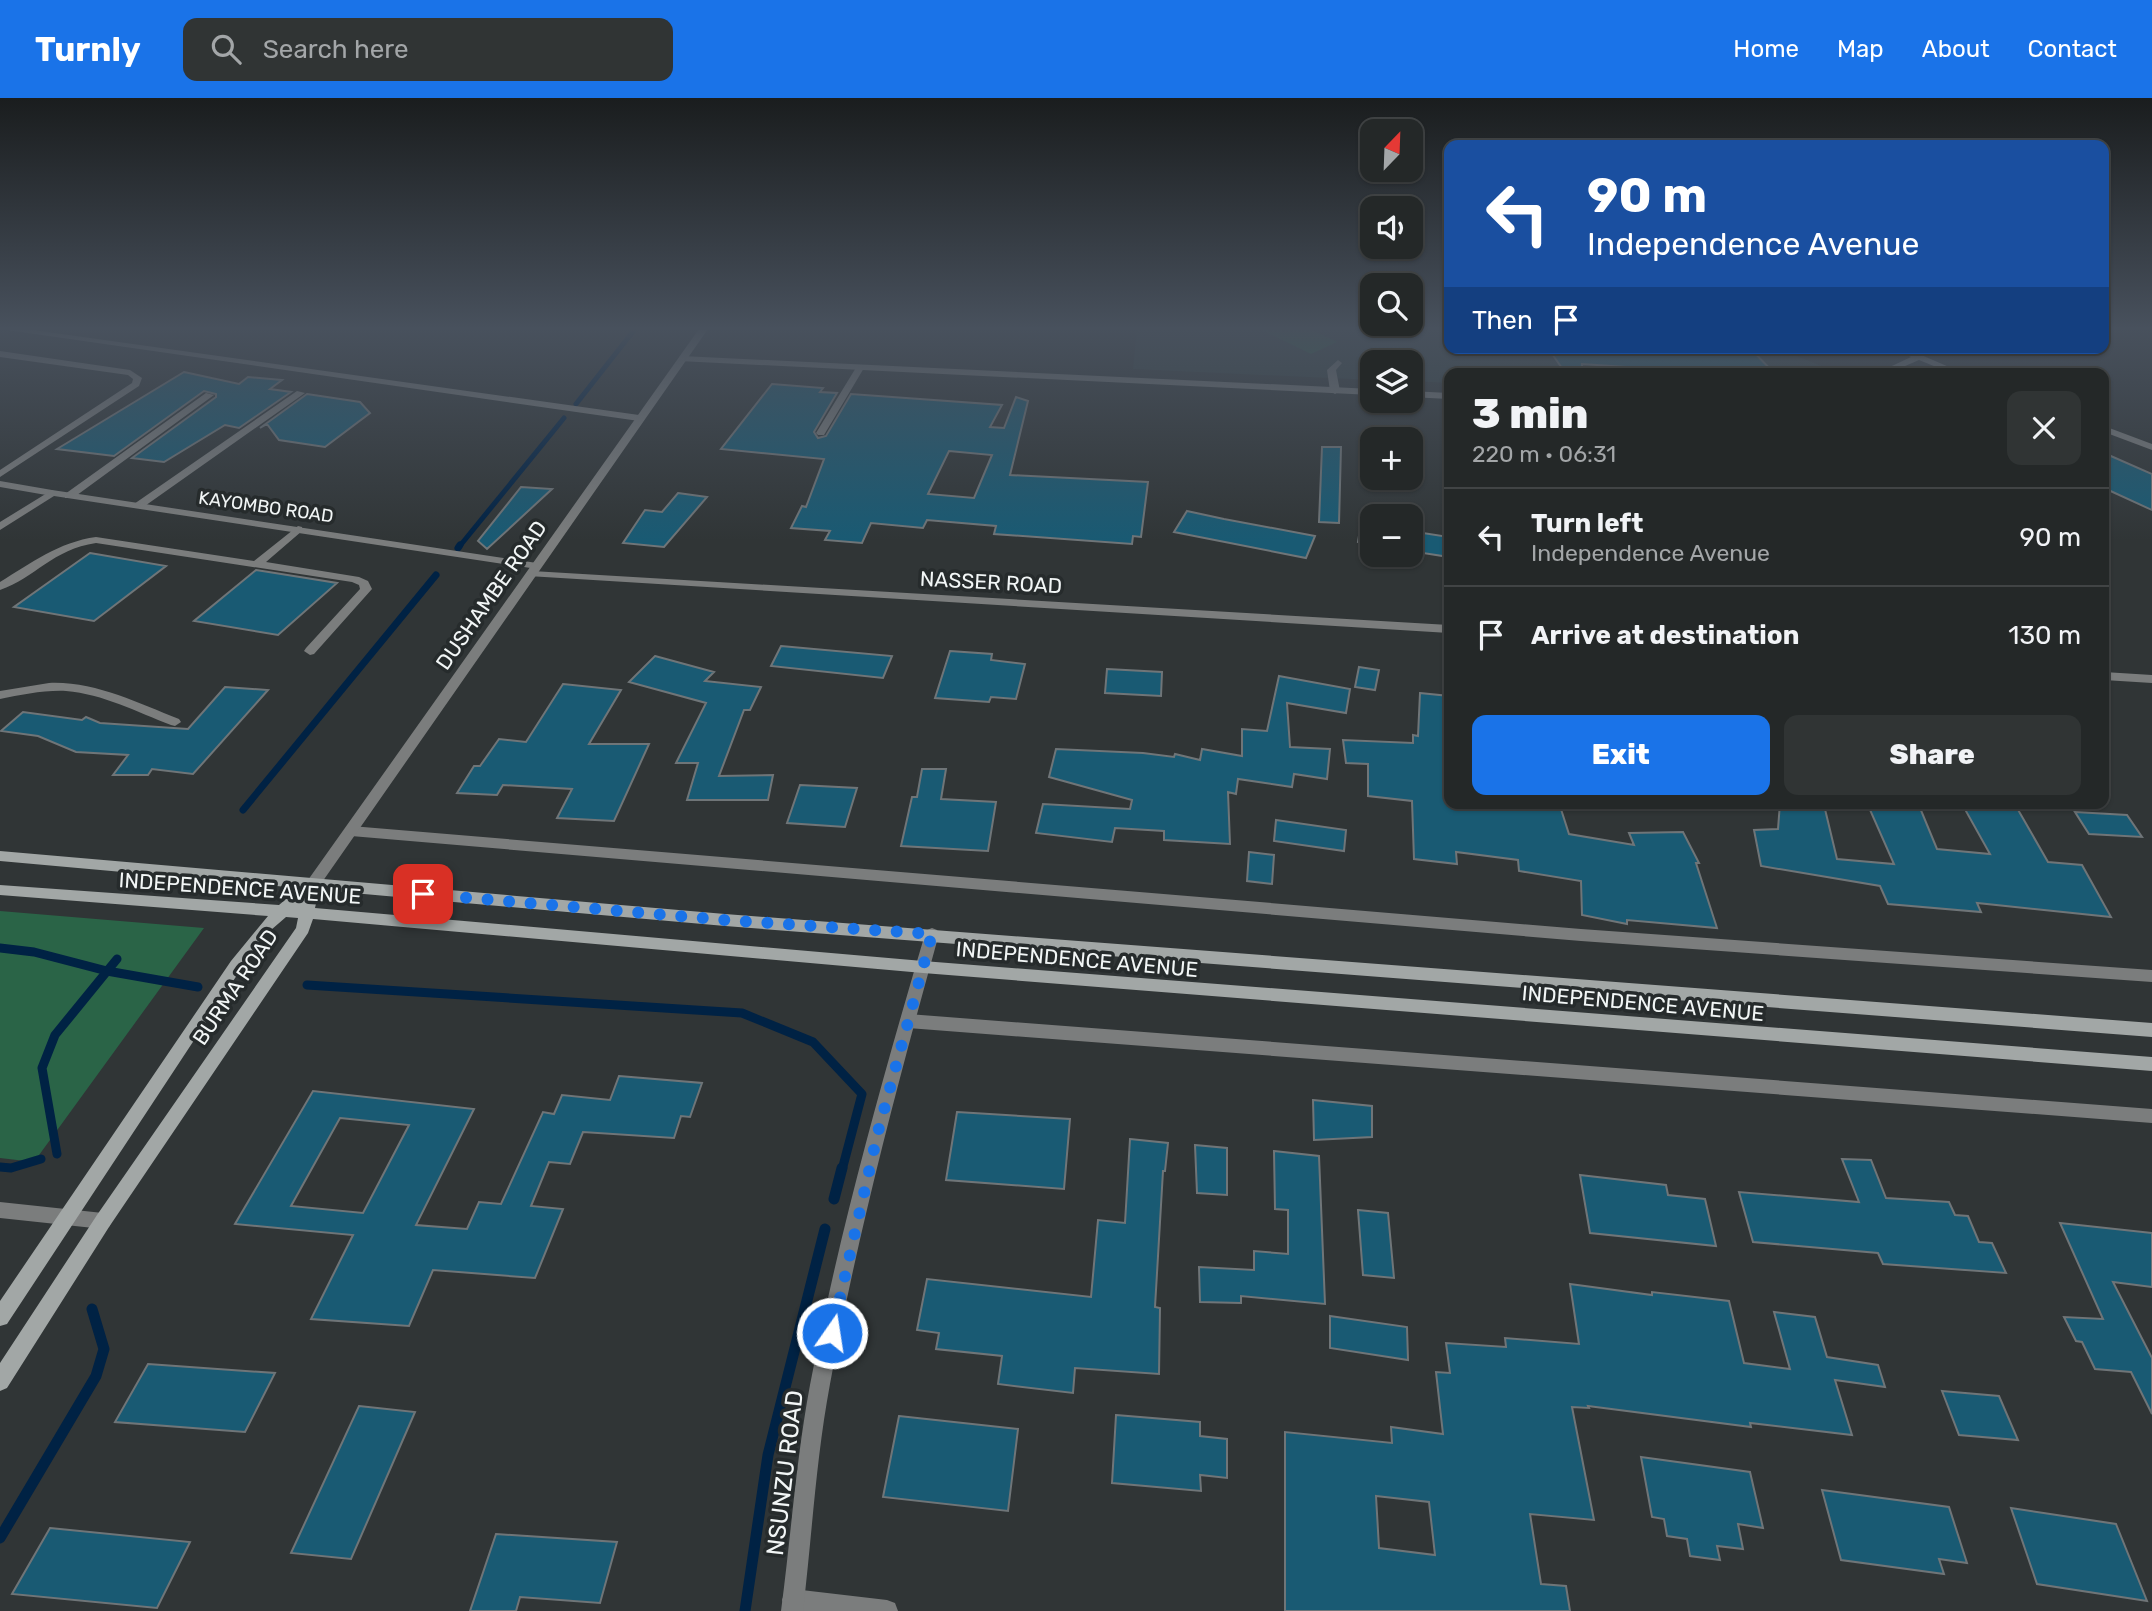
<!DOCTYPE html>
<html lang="en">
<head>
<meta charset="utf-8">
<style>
	:root { --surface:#242828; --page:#303434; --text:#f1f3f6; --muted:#a3a6a8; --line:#414445; --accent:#1a73e8 }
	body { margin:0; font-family:Rubik,sans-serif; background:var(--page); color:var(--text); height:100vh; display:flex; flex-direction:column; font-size:26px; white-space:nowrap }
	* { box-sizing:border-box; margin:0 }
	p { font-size:23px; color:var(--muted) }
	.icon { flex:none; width:38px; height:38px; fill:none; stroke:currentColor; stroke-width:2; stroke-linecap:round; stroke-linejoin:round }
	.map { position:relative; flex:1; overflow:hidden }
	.details { position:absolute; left:1444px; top:270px; width:665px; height:441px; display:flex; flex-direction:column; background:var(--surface); border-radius:14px; box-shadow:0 2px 5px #0004,0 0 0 2px var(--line) }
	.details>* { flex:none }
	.hud { position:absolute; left:1444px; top:42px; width:665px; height:214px; border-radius:14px; box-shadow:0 2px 5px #0004,0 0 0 2px var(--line); background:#1a4fa0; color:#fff; overflow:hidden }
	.needle { width:46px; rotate:23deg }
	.fabs { position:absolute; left:1360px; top:21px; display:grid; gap:14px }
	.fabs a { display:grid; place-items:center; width:63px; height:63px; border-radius:14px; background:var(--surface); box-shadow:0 2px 5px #0004,0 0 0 2px var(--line); font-size:35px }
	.pin { position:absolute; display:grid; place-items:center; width:60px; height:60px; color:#fff; margin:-30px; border-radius:14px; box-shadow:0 4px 10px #0006 }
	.me { position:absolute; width:77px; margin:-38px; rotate:13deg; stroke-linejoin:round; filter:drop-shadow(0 0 5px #0008) }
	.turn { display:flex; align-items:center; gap:24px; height:147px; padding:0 28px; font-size:32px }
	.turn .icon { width:91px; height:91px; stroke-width:2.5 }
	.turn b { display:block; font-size:49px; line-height:60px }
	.then { display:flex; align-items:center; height:66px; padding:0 28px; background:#0003; gap:14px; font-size:26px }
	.round { display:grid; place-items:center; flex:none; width:74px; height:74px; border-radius:14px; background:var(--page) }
	.head { display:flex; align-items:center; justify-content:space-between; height:119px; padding:0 28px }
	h1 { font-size:42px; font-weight:800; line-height:52px }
	.button { display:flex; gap:14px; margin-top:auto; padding:14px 28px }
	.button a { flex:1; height:80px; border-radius:14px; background:var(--accent); color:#fff; font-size:28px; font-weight:800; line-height:80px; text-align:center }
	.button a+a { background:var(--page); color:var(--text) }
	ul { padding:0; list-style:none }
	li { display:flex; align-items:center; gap:21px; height:98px; padding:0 28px; border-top:2px solid var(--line) }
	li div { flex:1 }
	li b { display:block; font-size:26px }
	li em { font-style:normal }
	header { display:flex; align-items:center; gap:42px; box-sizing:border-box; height:98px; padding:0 35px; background:var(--accent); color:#fff }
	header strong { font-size:33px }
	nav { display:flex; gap:38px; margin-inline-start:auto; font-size:24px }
	.search { width:490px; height:63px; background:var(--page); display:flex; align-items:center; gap:18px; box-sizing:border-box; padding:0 24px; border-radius:14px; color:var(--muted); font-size:26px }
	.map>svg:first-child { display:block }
	.built { fill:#334142 }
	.green { fill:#2a6447 }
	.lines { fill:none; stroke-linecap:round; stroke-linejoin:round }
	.stream-far3 { stroke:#024; stroke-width:5 }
	.stream-far2 { stroke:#024; stroke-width:7 }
	.stream-far1 { stroke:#024; stroke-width:9 }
	.stream { stroke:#024; stroke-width:11 }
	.building { fill:#195a73; stroke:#6f7578; stroke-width:2; fill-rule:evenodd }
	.service { fill:#7b7d7d; fill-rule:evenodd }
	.minor { fill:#7b7d7d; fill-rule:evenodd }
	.tertiary { fill:#7b7d7d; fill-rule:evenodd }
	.secondary { fill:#a2a7a6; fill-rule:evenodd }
	.route { stroke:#1a73e8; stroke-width:12; stroke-dasharray:0 21.6 }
	.labels { text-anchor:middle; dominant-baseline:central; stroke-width:7; stroke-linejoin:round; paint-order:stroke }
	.far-street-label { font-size:18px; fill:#f2f6f6; stroke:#262b2c }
	.street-label { font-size:21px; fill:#f2f6f6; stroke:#262b2c }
	.near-street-label { font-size:24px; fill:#f2f6f6; stroke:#262b2c }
</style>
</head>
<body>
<header>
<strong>Turnly</strong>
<div class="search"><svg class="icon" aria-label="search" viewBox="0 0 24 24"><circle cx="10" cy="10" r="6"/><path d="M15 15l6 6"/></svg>Search here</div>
<nav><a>Home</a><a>Map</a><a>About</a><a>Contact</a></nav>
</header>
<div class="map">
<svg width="2152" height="1513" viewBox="0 0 2152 1513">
	<rect width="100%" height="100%" fill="#303536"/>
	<path class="built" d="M1137,231H1449V250H1784L1782,252L1836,274L1449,275V285L1411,283L1410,264H1372V282L1133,271Z"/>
	<path class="green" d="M1260,231H1310L1337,244L1311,256Z
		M0,813L204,830L34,1064L0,1060Z"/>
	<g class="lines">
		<path class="stream-far3" d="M576,306L635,231
			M459,449L564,320"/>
		<path class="stream-far2" d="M458,450L460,447
			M243,712L436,477"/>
		<path class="stream-far1" d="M0,850L34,854L107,873L198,889
			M307,887L742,915L813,944L862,996L842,1072
			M57,1056L42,970L55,937L117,861
			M0,1069L11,1070L41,1061"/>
		<path class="stream" d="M834,1101L842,1070
			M0,1440L96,1278L104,1251L92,1211
			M745,1513L768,1357L825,1131"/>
	</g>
	<path class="building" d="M1548,250H1750L1774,275H1646L1642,270L1582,266V272L1564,273Z
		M184,274L239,286L248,279L282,282L270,291L291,294L239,330L225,327L164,364L132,360L216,299V296L204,293L114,358L57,351Z
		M772,286L823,290L820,294L837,295L814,334L818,340L826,338L851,296L1002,307L990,329L1004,330L1016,299L1028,303L1010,377L1148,384L1141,439L1133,438L1132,446L994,436L996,428L927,422L923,430L871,425L862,445L825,442L830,433L791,430L802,408L806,409L824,361L721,351ZM949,353L992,357L974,400L928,396Z
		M307,296L360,304L370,315L325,349L279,342L267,326L260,330Z
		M1322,349H1341L1339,425L1319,424Z
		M2104,355L2152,376V412L2104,390Z
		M521,389L552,391L487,451L478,443Z
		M678,395L707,399L664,449L623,445L645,412L662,414Z
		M1187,413L1224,421L1315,438L1306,460L1174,434Z
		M1361,425L1372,426V447L1358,444Z
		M1410,433L1449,439V459L1410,453Z
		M90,455L166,468L94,523L14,509Z
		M256,472L275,475L337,485L278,537L194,523Z
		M781,548L892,558L883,580L771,568Z
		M950,553L992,556L991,562L1025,566L1016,601L991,599L989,604L935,600Z
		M655,558L714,574L705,583L761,589L750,612H744L719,678L773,677L768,702H687L698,665H676L706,605L629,584Z
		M1359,569L1379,572L1375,592L1355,589Z
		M1107,571L1162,574L1161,598L1105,595Z
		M1279,578L1350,591L1346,615L1287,605L1290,649L1330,651L1327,681L1294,676L1292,689L1238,681L1236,696L1228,694L1230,746L1164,742V733L1115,730L1112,744L1036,735L1043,706L1130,711L1132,702L1049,679L1056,651L1143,655L1174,659L1175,656L1200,662L1202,651L1242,658V631L1267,633Z
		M563,586L621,592L589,646H649L614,723L557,720L572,691L503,687L497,697L457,695L474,668H480L499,641L526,644Z
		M225,589L268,592L193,676L152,671L148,677H113L128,657L76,654L38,638L1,633L23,614L82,622L86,619L100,625L188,631Z
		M1420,595L1449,598V705H1559L1569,736L1634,747L1629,735L1683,734L1699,765H1696L1717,830L1627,822V826L1582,817L1581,783L1519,773L1518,762L1456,754L1457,766L1414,761L1412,703L1368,698V666L1346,665L1343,642L1413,645V637L1418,638Z
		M922,671H946L941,701L996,704L988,753L901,748L912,699H917Z
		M800,687L857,690L845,729L787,725Z
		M1780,705L1824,707L1837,761L1894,766L1867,705H1918L1937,751L1990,756L1962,706L2017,710L2048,764L2082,767L2111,819L1977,805L1981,814L1888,806L1880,788L1761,768L1754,732L1778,731Z
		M2075,714L2127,717L2142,739L2089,736Z
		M1276,722L1346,732L1344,753L1274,743Z
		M1249,754L1274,757L1272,786L1247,783Z
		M619,978L702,985L690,1019L681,1018L674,1040L583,1034L570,1066L549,1064L531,1108L563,1111L535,1180L433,1172L409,1228L311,1221L353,1137L235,1126L313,993L474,1011L416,1127L467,1131L479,1104L501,1106L543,1014L554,1016L562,997L610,1002ZM340,1020L409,1027L363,1115L291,1108Z
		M1313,1002L1372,1008V1039L1314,1042Z
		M957,1014L1070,1021L1064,1091L946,1082Z
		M1130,1041L1168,1045L1165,1073H1163L1155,1209L1160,1210L1159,1276L1075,1270L1073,1295L998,1286L1002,1258L936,1251L939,1235L917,1232L927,1181L1091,1199L1098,1122L1125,1125Z
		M1195,1047L1227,1050V1097L1197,1095Z
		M1274,1053L1319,1058L1325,1206L1241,1198V1205L1200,1204L1199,1169L1254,1172V1153L1288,1156V1112L1275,1111Z
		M1842,1061L1871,1062L1886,1100L1949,1104L1955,1117L1968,1118L1979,1144L1992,1145L2006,1175L1883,1166L1878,1155L1753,1144L1739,1094L1859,1104Z
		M1580,1077L1666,1087L1668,1097L1705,1101L1716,1148L1590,1135Z
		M1358,1112L1388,1115L1394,1180L1363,1177Z
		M2060,1125L2152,1135V1189L2113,1184L2152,1260V1316L2131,1274L2095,1271L2082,1244L2076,1243L2064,1219L2103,1221Z
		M1570,1186L1652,1197V1194L1729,1203L1744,1265L1790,1271L1774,1214L1815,1219L1827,1259L1878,1267L1885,1289L1835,1282L1852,1337L1750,1325L1751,1329L1588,1308L1589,1310L1572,1309L1594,1422L1530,1416L1541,1486L1566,1488L1570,1513H1285V1334L1392,1345L1391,1329L1443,1336L1436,1274L1450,1275L1446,1245L1506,1249L1505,1240L1579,1246ZM1376,1398L1429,1404L1435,1457L1379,1450Z
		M1330,1218L1407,1229L1408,1262L1330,1250Z
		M148,1266L275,1275L245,1334L115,1324Z
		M1942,1293L1999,1298L2018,1342L1959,1337Z
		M359,1308L415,1314L351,1461L291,1455Z
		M1116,1317L1200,1324V1338L1227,1341V1380L1200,1377L1201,1393L1112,1385Z
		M899,1318L1018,1331L1008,1413L883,1399Z
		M1641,1359L1750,1374L1763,1430L1738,1426L1743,1451L1717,1448L1720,1462L1690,1458L1687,1441L1667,1438L1664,1421L1652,1419Z
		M1822,1392L1949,1409L1967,1465L1939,1461L1944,1476L1841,1462Z
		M2011,1410L2116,1426L2147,1503L2037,1486Z
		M50,1430L190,1444L157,1510L12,1496Z
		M496,1436L617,1444L600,1505L520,1499L516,1513H470Z"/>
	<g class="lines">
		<path class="service" d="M0,253L130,272L142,280L139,288L0,379V372L132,285L133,281L128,277L0,259Z
			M1338,262L1342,265L1336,272L1340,293L1335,296L1330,293L1327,272Z
			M857,268L864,270L824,337H818L816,335Z
			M1515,270L1525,273L1526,275H1512V271Z
			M297,293L305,295L142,410H134V406Z
			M206,295L214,297L73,400H65V396Z
			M0,383L52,392L57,395L52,398L0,389Z
			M298,428L302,429V433L266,464L359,479L368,483L372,491L314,556L310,557L304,553L306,550L360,491L359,487L352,484L96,445C53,451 35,480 0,492V484C31,465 59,444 96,439L254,463Z
			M49,585C95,583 137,605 179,621L181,624L175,628L171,627C137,614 103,596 66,593C44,592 21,597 0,601V593Z"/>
		<path class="minor" d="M0,231H26L639,317L644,320L639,323Z
			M1893,250H1905L1963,275H1951L1919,262L1889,275H1877L1911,259Z
			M682,258L1372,291V297L679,263V259Z
			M1410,293L1449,295V301L1410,299Z
			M2104,328L2152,346V352L2104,334Z
			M52,392L537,465L542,468L537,471L54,398L0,432V424Z
			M532,473L1449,527V535L528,478V474Z
			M2104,574L2152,577V585L2104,582Z
			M351,728L1581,831L2152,872V884L1581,843L351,738L344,733Z
			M908,916L2152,1011V1025L908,930L902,928L900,923L902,918Z
			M793,1491L887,1502L895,1505L898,1513H793L785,1510L782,1502L785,1494Z"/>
		<path class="tertiary" d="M699,231H708L318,790H308L306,786L308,782Z
			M932,830L937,832L939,836C898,984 858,1134 830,1286C816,1361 812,1437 803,1513H781C791,1438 796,1362 810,1287C839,1135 881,985 925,836L927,832Z
			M0,1104L103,1115L109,1117L112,1123L109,1129L103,1131L0,1120Z"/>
		<path class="secondary" d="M0,753L725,816L2152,925V939L725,828L319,792L315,810L923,863L2152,959V973L923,875L313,821L308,835L109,1129L7,1290L0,1293V1265L97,1117L296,830L298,820L286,819L271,832L241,871L7,1226L0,1228V1203L231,863L268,818L0,797V787L279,807L299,790L0,763Z"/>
	</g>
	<linearGradient id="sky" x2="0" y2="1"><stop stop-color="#1a1d1e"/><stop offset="0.52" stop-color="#48515d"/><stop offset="1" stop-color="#48515d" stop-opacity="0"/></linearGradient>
	<rect width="2152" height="443" fill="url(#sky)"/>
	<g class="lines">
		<path class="route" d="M423,796L725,822L932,836L878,1034L832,1235"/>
	</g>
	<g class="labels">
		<g class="far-street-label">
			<text transform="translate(266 409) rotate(8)">KAYOMBO ROAD</text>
		</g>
		<g class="street-label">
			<text transform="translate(991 484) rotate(3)">NASSER ROAD</text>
			<text transform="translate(491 497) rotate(-55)">DUSHAMBE ROAD</text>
			<text transform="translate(240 790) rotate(4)">INDEPENDENCE AVENUE</text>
			<text transform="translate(1077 861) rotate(5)">INDEPENDENCE AVENUE</text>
			<text transform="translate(235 889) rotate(-56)">BURMA ROAD</text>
			<text transform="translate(1643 905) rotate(5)">INDEPENDENCE AVENUE</text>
		</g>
		<g class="near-street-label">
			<text transform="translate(785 1375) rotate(-83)">NSUNZU ROAD</text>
		</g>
	</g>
</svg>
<div class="fabs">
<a><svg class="needle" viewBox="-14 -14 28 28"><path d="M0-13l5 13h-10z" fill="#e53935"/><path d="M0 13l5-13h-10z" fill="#a3a6a8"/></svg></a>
<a><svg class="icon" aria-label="sound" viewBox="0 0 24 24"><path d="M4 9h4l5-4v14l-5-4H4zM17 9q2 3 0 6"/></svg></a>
<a><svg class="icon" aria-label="search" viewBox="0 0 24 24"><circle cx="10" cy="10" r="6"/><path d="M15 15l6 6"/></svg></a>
<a><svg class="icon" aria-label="layers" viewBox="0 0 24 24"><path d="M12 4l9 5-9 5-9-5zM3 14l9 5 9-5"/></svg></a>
<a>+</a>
<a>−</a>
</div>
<div class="pin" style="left:423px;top:796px;background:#d93025"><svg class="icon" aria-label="arrive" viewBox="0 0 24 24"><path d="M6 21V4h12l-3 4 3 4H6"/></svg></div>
<svg class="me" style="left:832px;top:1235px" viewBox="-20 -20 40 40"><circle r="17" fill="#1a73e8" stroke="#fff" stroke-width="3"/><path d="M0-11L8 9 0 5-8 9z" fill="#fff"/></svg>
<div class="hud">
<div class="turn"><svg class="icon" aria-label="left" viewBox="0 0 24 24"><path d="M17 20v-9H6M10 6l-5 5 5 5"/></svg><div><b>90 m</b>Independence Avenue</div></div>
<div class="then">Then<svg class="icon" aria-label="arrive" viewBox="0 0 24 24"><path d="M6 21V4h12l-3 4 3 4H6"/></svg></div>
</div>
<section class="details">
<div class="head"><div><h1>3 min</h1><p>220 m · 06:31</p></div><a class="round"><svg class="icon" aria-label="close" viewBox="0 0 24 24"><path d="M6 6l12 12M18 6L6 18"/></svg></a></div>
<ul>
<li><svg class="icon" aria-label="left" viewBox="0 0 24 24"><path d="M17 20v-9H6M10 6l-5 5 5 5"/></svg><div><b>Turn left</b><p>Independence Avenue</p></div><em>90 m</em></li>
<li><svg class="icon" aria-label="arrive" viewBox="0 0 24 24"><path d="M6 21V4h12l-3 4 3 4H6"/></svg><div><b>Arrive at destination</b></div><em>130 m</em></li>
</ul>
<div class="button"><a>Exit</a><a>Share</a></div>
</section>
</div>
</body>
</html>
